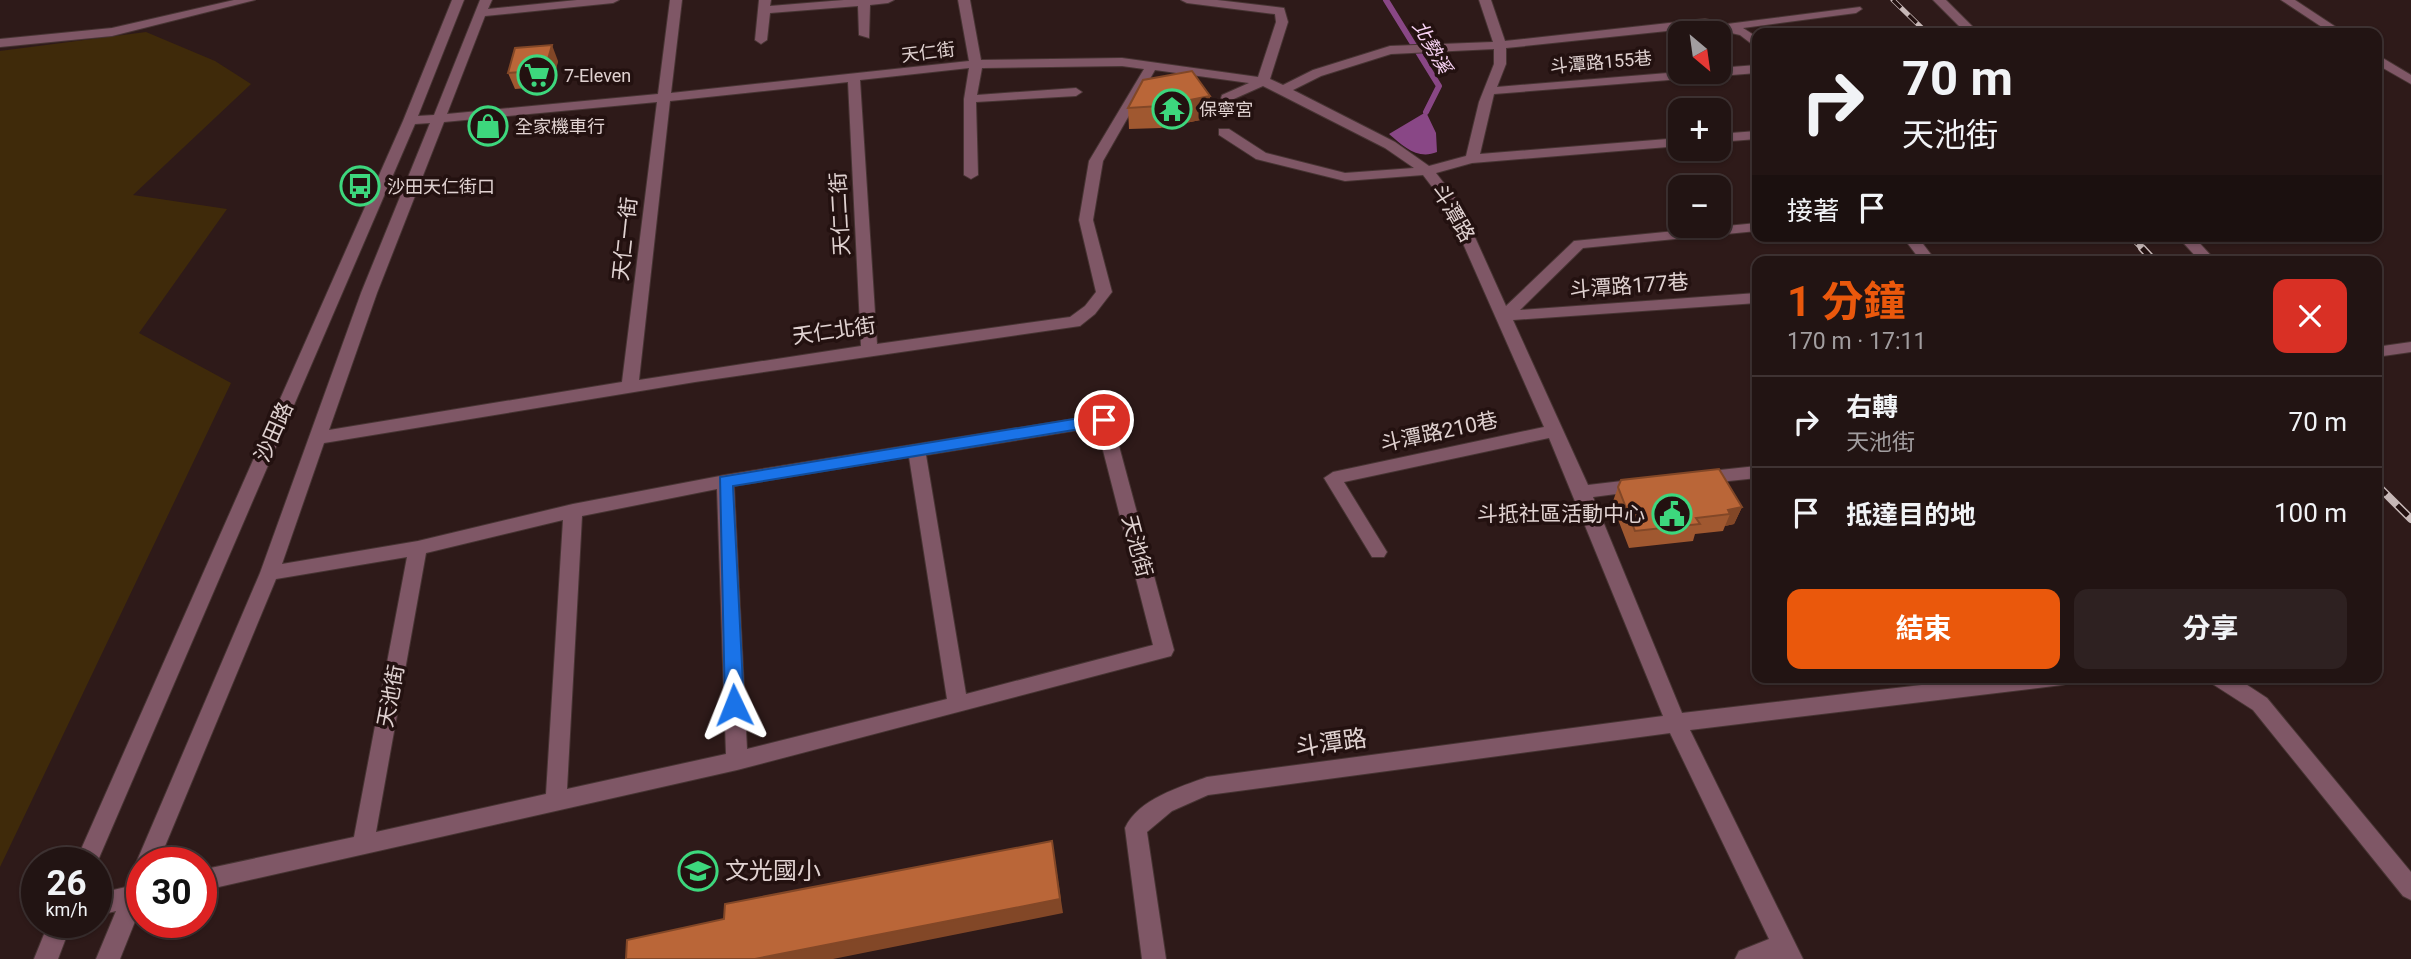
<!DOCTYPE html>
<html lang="zh-TW">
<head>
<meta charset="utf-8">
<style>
	:root { --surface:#221413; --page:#2e2121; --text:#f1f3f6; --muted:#a29ea0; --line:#3f3333; --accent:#ea580c }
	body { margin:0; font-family:Roboto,"Noto Sans TC",sans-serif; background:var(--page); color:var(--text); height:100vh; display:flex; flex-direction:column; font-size:26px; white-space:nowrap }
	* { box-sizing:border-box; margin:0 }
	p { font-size:23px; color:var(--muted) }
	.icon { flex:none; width:38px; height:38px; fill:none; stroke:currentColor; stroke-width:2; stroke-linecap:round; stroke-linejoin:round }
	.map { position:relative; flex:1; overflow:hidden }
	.side { position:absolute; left:1752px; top:256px; width:630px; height:427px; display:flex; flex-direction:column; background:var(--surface); border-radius:14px; box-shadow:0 2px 5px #0004,0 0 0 2px var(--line) }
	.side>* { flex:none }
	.top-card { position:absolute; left:1752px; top:28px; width:630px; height:214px; border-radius:14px; box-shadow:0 2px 5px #0004,0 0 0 2px var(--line); background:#221413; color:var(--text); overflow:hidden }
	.needle { width:46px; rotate:151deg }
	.buttons { position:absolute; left:1668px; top:21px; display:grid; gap:14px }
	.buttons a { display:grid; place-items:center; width:63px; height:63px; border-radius:14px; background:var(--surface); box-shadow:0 2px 5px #0004,0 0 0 2px var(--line); font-size:35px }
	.speed { position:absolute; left:21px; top:847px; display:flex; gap:14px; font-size:35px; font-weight:700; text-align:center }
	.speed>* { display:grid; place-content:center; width:91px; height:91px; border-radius:50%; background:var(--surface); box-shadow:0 2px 5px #0004,0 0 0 2px var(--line); line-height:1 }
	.speed small { font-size:18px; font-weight:400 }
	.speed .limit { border:10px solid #d22; background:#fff; color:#111 }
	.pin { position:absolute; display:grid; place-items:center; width:60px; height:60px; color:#fff; margin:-30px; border:4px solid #fff; border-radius:50%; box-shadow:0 2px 7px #0007 }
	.me { position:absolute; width:77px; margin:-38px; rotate:358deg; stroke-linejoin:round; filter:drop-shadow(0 0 5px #0008) }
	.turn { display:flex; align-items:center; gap:24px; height:147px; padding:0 35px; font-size:32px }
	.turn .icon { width:91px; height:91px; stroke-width:2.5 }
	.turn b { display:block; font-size:49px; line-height:60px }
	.then { display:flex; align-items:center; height:66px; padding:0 35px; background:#0003; gap:14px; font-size:26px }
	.round { display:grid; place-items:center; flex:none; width:74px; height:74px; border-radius:14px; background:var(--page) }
	.overview { display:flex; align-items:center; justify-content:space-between; height:119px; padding:0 35px }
	h1 { font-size:42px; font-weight:700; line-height:52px; color:var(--accent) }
	.cta { display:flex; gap:14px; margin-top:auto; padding:14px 35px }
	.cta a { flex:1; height:80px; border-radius:14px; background:var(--accent); color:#fff; font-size:28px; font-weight:700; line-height:80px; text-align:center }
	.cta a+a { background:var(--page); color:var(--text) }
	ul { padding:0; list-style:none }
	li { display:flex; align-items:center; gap:21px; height:91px; padding:0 35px; border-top:2px solid var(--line) }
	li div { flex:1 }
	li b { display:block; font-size:26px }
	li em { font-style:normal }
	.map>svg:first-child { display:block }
	.green { fill:#3f2a0a }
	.water { fill:#894786 }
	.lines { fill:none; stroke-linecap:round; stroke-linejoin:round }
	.stream { stroke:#894786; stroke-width:6 }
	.minor-casing { stroke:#473433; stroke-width:2 }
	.minor { fill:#7f5766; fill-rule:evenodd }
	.rail-far1-casing { stroke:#c7b8b7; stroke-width:5 }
	.rail-casing { stroke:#c7b8b7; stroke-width:8 }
	.rail-far1 { stroke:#231110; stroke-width:3.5; stroke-dasharray:11; stroke-linecap:butt }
	.rail { stroke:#231110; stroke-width:5; stroke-dasharray:15; stroke-linecap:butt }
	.wall { fill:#a05830 }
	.shaded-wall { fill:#824727 }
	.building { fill:#ba6638; stroke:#824727; stroke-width:2 }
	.route { fill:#1a73e8; stroke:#114b97; stroke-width:2 }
	.labels { text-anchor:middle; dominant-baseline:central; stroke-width:7; stroke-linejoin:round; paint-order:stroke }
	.far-street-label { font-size:18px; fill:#e0d2d1; stroke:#231110 }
	.far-poi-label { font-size:18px; fill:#e0d2d1; stroke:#231110; text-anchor:start }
	.far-water-label { font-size:19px; font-style:italic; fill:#f9d3f5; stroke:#231110 }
	.street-label { font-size:21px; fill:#e0d2d1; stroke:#231110 }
	.poi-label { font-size:21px; fill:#e0d2d1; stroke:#231110; text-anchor:end }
	.near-street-label { font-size:24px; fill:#e0d2d1; stroke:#231110 }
	.near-poi-label { font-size:24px; fill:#e0d2d1; stroke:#231110; text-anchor:start }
</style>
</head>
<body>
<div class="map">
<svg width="2411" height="959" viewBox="0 0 2411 959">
	<rect width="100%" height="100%" fill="#2e1a19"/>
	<path class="green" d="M146,32L215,61L251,84L133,195L227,209L139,333L231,383L0,867V51Z"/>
	<path class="water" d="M1426,112L1436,133L1437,152C1418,160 1404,147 1389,134Z"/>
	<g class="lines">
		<path class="stream" d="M1386,0L1439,86L1426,112"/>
		<g class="minor-casing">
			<path id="minor" d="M234,0H255L112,36L0,47V39L112,28Z
				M452,0H464L418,116L434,115L480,0H492L488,9L577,0H619L613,3L485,16L447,114L658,94L670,0H682L671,93L969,61L958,0H970L981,60L1122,58L1258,77L1276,22L1275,14L1187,3L1181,0H1217L1284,8L1288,22L1270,79L1283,85L1313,70L1390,46L1493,42L1479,0H1491L1505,41L1705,19L1727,24L1860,7L1862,9L1856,13L1743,28L1757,37V48L1740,35L1705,27L1506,48V64L1497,87L1680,72H1718V68L1757,65V73L1494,94L1480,154L1680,138V146L1472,163L1436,173L1460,204L1506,306L1574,241L1757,223V231L1583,248L1520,310L1757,293V303L1513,320L1588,485L1639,479L1648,485L1639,491L1593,497L1682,713L1990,677H2072L2069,683L2062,685L1690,730L1803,959H1735L1739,951L1769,939L1670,733L1208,795L1172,811L1147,832L1166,959H1142L1125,828C1138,799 1180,787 1207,777L1663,716L1549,438L1344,482L1387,552L1384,557H1372L1324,478L1333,472L1544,427L1446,205L1423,175L1345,181L1256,159L1219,135V129H1229L1266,153L1345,173L1414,168L1385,148L1263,86L1227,102L1221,98L1222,95L1249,83L1155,70L1103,161L1093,220L1112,292L1095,314L1080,326L695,382L324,443L282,564L418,541L573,504L725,475L1104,414L1112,420L1174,650L1171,656L737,770L201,891V870L354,837L407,557L276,579L158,863H142V904L120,959H96L116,911L96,916V894L126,887L134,869L138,867L136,863L260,573L361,293L430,123L415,124L96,865L75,863L403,121ZM1494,49V64L1479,102L1466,156L1429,166L1395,142L1293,90L1321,76L1391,54ZM1122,66L1144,69L1089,161L1079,220L1096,292L1085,306L1070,317L877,344L860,80L969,68L964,99V175L971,179L978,175L976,102L1076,96L1082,92L1076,88L977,95L982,68ZM848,82L861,346L639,380L670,101ZM657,102L622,382L329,430L377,293L444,122ZM1097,427L1153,645L966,694L926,455ZM909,457L947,699L747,749L734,486ZM717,489L726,754L567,789L582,516ZM563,520L546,794L376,832L426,553Z
				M759,0H771L770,6L844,0H894L888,3L870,5L869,38L859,35L858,6L770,13L767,40L761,44L755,40Z
				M1933,0H1946L1979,33H1966Z
				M2281,0H2295L2345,33H2331Z
				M2376,54L2411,75V84L2376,64Z
				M1757,131V139L1718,142V134Z
				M1902,236H1917L1936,261H1921Z
				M2177,236H2193L2216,261H2200Z
				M2411,342V352L2376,357V347Z
				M1757,466V478L1701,484L1692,478L1701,472Z
				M2208,677H2235L2267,698L2411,872V900L2403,896L2253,710L2211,683Z
				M49,922H72L58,959H34Z"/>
		</g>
		<use href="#minor" class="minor"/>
		<g class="rail-far1-casing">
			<path id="rail-far1" d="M1893,0L1927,33
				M2130,236L2143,250"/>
		</g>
		<g class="rail-casing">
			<path id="rail" d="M2142,248L2154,261
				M2376,484L2411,519"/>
		</g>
		<use href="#rail-far1" class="rail-far1"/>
		<use href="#rail" class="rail"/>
	</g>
	<path class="wall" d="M558,61L552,86L515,89L508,73Z
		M1143,80L1210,118L1161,128L1129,129L1128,108Z
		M1618,487L1742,507L1734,524L1725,526L1723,531L1695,534L1693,541L1629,548L1612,504Z"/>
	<path class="shaded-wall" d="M552,45L558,61L552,86L545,70Z
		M1210,96V118L1161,128L1160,106Z
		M1742,507L1734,524L1725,526L1730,514L1728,510Z
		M1052,841L1063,913L833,959H755Z"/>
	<path class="building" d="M552,45L545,70L508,73L515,48Z
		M1192,71L1210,96L1160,106L1128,108L1143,80Z
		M1719,469L1742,507L1728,510L1730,514L1696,518L1700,524L1635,531L1618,487L1621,480Z
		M1052,841L1060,899L755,959H626L627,940L724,919L725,904Z"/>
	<path class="route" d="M1104,414L1112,420L1110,424L733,486L744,705L741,710H728L725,705L720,477Z"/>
	<defs>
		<g id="supermarket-ring" transform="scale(2.0125)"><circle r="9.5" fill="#231110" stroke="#3dd77d" stroke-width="1.5"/><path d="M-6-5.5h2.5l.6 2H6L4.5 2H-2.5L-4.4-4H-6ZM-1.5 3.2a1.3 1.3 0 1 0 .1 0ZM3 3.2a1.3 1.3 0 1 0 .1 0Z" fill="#3dd77d"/></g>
		<g id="temple-ring" transform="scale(2.0125)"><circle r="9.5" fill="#231110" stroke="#3dd77d" stroke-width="1.5"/><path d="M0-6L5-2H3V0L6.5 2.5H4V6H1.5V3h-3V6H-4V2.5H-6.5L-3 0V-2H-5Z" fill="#3dd77d"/></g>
		<g id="shop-ring" transform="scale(2.0125)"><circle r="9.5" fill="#231110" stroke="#3dd77d" stroke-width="1.5"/><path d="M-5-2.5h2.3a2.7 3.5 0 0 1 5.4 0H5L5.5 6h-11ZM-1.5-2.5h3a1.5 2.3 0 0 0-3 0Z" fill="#3dd77d"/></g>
		<g id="bus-ring" transform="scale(2.0125)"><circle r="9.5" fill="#231110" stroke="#3dd77d" stroke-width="1.5"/><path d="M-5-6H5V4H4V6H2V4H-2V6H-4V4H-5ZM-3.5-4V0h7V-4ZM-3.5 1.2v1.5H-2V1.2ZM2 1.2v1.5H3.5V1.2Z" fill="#3dd77d"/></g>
		<g id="civic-ring" transform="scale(2.0125)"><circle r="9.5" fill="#231110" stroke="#3dd77d" stroke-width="1.5"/><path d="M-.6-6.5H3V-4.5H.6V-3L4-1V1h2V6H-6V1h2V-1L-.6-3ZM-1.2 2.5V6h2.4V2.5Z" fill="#3dd77d"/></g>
		<g id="school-ring" transform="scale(2.0125)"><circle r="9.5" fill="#231110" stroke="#3dd77d" stroke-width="1.5"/><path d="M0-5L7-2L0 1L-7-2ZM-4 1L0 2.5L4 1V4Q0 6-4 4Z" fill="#3dd77d"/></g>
	</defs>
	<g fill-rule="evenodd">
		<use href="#supermarket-ring" x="537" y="75"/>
		<use href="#temple-ring" x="1172" y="109"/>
		<use href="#shop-ring" x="488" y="126"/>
		<use href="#bus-ring" x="360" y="186"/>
		<use href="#civic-ring" x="1672" y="514"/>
		<use href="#school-ring" x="698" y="871"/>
	</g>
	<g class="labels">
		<g class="far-street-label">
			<text transform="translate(928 52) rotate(-7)">天仁街</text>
			<text transform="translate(1601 62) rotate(-5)">斗潭路155巷</text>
		</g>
		<g class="far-poi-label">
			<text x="564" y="75">7-Eleven</text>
			<text x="1199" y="109">保寧宮</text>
			<text x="515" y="126">全家機車行</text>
			<text x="387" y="186">沙田天仁街口</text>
		</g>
		<g class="far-water-label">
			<text transform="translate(1432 47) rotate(60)">北勢溪</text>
		</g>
		<g class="street-label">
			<text transform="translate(1453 213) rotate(60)">斗潭路</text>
			<text transform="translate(840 214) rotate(-93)">天仁二街</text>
			<text transform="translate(625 239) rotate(-84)">天仁一街</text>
			<text transform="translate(1629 286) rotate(-4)">斗潭路177巷</text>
			<text transform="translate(834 331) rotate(-8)">天仁北街</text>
			<text transform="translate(274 432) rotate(-66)">沙田路</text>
			<text transform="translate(1439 432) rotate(-12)">斗潭路210巷</text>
			<text transform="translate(1137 546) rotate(75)">天池街</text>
			<text transform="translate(391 696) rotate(-79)">天池街</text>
		</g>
		<g class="poi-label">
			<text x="1645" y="514">斗抵社區活動中心</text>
		</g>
		<g class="near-street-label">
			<text transform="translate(1331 743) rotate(-8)">斗潭路</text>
		</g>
		<g class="near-poi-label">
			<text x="725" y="871">文光國小</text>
		</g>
	</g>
</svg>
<div class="buttons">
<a><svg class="needle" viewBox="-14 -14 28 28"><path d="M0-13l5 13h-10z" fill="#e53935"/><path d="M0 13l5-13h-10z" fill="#a29ea0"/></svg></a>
<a>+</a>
<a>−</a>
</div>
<div class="speed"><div>26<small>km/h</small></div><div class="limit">30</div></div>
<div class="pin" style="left:1104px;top:420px;background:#d93025"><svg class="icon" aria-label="arrive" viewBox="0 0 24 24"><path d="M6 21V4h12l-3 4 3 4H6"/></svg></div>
<svg class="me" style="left:734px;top:705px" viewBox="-20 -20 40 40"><path d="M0-17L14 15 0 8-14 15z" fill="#1a73e8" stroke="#fff" stroke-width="4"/></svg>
<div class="top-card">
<div class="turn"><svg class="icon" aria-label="right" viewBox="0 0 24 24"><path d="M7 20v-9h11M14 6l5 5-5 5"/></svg><div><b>70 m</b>天池街</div></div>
<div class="then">接著<svg class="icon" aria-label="arrive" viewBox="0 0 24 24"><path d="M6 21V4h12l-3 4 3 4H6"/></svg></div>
</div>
<section class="side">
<div class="overview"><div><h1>1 分鐘</h1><p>170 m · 17:11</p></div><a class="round" style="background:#d93025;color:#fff"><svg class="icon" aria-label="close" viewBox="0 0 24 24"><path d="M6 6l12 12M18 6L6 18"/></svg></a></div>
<ul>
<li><svg class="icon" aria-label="right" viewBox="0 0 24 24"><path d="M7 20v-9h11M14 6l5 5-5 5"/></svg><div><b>右轉</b><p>天池街</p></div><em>70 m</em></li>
<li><svg class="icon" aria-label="arrive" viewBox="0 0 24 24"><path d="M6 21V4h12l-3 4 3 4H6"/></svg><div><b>抵達目的地</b></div><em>100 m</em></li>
</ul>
<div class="cta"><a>結束</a><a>分享</a></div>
</section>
</div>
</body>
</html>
